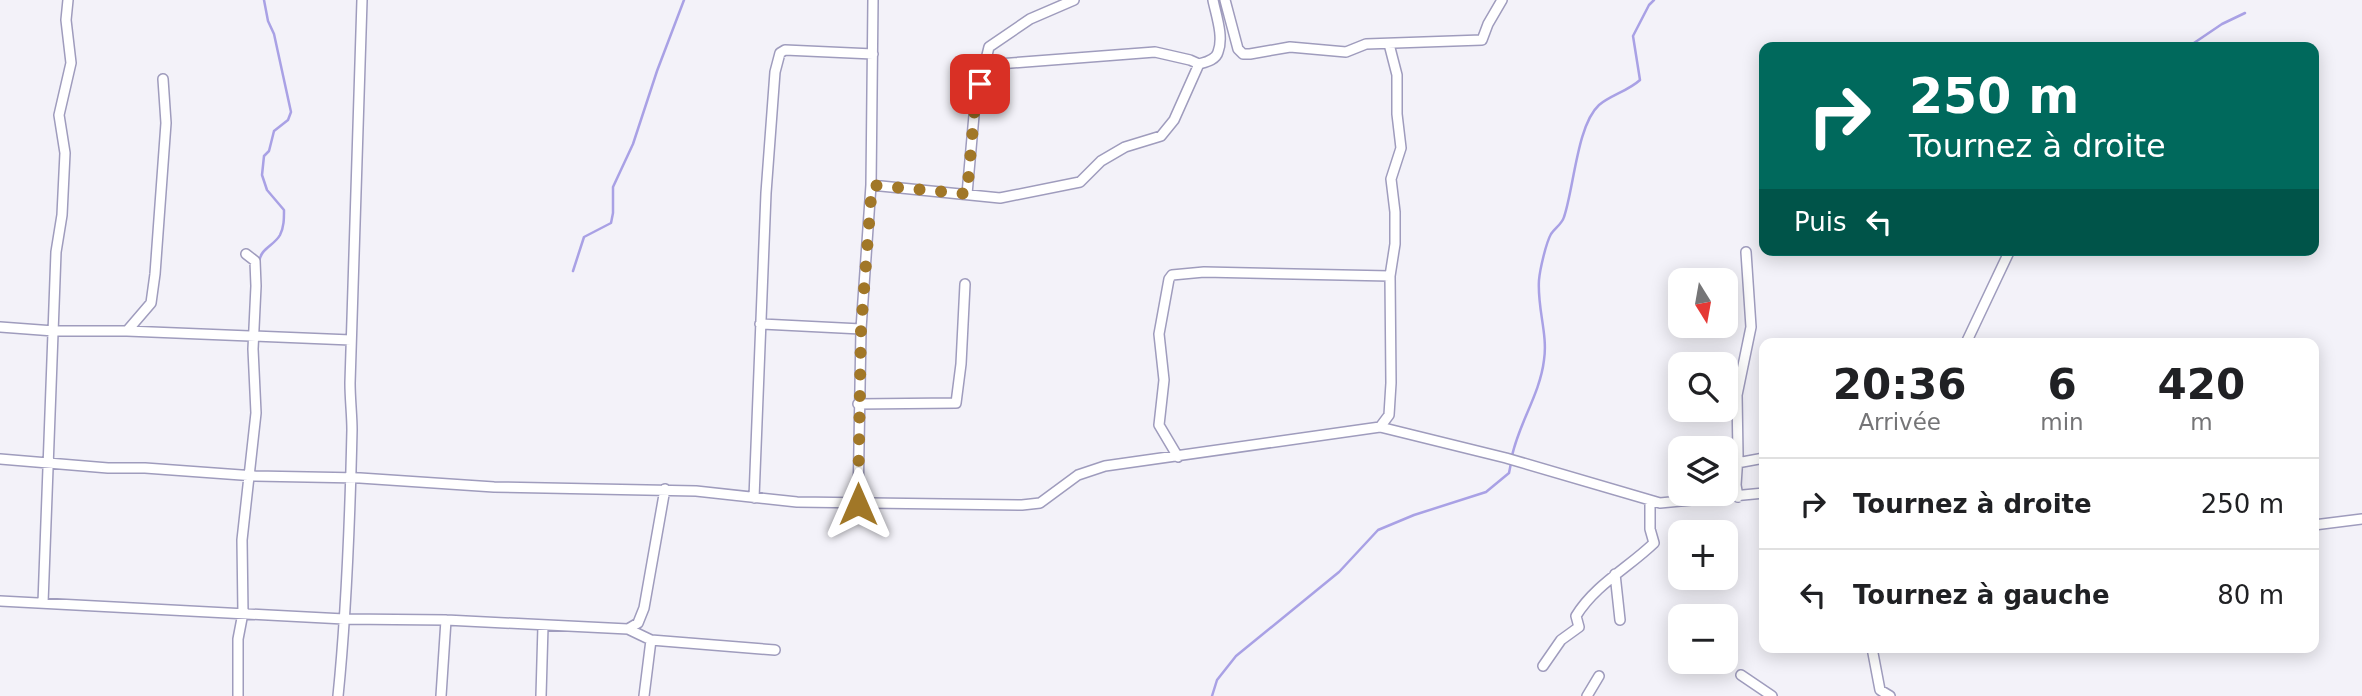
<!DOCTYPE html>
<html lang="fr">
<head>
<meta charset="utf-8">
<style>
	:root { --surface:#fff; --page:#f6f6f6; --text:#202124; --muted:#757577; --line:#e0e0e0 }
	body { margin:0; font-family:"DejaVu Sans",sans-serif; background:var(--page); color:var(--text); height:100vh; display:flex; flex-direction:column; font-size:26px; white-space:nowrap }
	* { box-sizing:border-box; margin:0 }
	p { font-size:23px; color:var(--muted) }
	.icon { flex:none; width:38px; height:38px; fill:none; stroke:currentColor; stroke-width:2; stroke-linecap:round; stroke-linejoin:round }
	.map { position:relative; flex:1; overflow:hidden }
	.drawer { position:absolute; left:1759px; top:338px; width:560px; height:315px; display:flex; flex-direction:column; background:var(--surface); border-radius:14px; box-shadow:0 4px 18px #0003 }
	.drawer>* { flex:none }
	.top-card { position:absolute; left:1759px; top:42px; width:560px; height:214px; border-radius:14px; box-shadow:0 4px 18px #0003; background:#00695c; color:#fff; overflow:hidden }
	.needle { width:46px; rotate:169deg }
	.buttons { position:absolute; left:1668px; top:268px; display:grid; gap:14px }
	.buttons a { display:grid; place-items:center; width:70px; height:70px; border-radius:14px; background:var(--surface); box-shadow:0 4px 18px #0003; font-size:35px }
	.pin { position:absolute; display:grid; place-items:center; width:60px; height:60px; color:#fff; margin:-30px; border-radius:14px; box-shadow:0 4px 10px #0006 }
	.me { position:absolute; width:77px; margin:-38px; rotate:0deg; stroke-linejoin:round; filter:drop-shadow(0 0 5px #0008) }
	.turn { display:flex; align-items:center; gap:24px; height:147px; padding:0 35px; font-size:32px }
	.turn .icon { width:91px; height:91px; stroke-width:2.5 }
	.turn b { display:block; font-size:49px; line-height:60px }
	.then { display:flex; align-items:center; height:66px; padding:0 35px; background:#0003; gap:14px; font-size:26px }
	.eta { display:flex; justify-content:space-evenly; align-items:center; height:119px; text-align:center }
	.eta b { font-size:42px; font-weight:600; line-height:49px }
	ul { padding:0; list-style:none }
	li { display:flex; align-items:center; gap:21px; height:91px; padding:0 35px; border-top:2px solid var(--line) }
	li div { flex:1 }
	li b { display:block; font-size:26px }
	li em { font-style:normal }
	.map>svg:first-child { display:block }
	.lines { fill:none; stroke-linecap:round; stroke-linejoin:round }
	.stream { stroke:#a9a1e5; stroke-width:2.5 }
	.minor-casing { stroke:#9f9cbd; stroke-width:12 }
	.minor { stroke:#fff; stroke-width:9 }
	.route { stroke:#a17727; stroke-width:12; stroke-dasharray:0 21.6 }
</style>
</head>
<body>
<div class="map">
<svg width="2362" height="696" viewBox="0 0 2362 696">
	<rect width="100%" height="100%" fill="#f3f2f9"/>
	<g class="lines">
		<path class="stream" d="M2188,47L2222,24L2245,13
			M259,263C260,248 274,246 280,235C284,227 284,219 284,210L267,190L262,175L264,156L269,151L274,131L288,120L291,112L274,34L268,21L264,0
			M573,271L584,237L611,223L613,213V187L633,144L657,71L684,0
			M1512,456C1519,423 1540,394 1544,360C1548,334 1537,308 1539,280C1540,269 1546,243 1551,234C1555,228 1562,224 1564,217C1574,188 1577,125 1599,105C1611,95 1628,91 1640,80L1633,36L1649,5L1654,0
			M1212,696L1217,680L1236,656L1339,572L1378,530L1414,515L1486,492L1509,473L1511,463"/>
		<g class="minor-casing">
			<path id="minor" d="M1225,0L1238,49L1243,54H1250L1290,47L1346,52L1366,44L1482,40L1488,24L1502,0
				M985,65L1155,52L1190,60L1199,64C1206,62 1216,60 1218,52C1224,37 1216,15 1213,0
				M871,185L1000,198L1080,182L1101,161L1125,147L1161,136L1174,120L1199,64
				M967,194L975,104L989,47L1030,19L1074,0
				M760,324L861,329
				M0,327L54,331H127L351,340
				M127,331L151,303L155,274L166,123L163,79
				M1966,343L2010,250
				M858,404L956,403L961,364L965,284
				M1380,427L1389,415L1391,383L1390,276L1395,244V212L1391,179L1401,148L1397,114V75L1389,44
				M1178,457L1159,425L1164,380L1159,334L1169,279L1172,275L1204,272L1390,276
				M0,459L108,468H145L255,476L360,478L494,487L696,491L797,502L1022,505L1040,503L1078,475L1105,466L1380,427L1506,458L1660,503L1764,493
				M1737,463L1764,458
				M1738,497L1736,485L1738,455L1737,395L1751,327L1746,252
				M754,498L766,193L775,72L780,53L785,50L873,54
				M858,504L861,329L871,185L873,0
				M2314,525L2362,519
				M1615,574L1620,620
				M0,601L344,619L446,620L628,629L651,640L775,650
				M43,603L56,252L62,215L65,153L59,115L71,63L66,20L68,0
				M628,629L638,623L644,608L665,489
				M1872,648L1880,690L1890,696
				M1543,666L1561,640L1579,627L1576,616C1595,585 1628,568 1654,543L1650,529V501
				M1741,675L1772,696
				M238,696V639L243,613L242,540L256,413L253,349L256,286L255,261L246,254
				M338,696C347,608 350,519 352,430C352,415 350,399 350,383C353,255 359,128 362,0
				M441,696L446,620
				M541,696L543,626
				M644,696L651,640
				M1587,696L1599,676"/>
		</g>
		<use href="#minor" class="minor"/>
	</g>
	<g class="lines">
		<path class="route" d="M858,504L861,329L872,185L967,194L975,104L980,84"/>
	</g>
</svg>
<div class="buttons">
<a><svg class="needle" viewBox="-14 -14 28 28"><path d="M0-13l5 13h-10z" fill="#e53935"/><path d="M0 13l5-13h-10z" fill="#757577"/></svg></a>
<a><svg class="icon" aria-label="search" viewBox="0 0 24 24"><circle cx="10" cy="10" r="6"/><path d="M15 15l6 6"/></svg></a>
<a><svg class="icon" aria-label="layers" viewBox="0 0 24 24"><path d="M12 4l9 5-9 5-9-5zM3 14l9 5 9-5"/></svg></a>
<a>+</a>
<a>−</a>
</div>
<div class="pin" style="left:980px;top:84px;background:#d93025"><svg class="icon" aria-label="arrive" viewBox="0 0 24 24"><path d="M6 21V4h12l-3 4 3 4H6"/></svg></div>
<svg class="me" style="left:858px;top:504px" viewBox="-20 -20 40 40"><path d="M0-17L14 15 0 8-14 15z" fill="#a17727" stroke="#fff" stroke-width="4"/></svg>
<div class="top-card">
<div class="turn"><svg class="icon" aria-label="right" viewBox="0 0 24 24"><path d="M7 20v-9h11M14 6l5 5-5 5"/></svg><div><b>250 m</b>Tournez à droite</div></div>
<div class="then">Puis<svg class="icon" aria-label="left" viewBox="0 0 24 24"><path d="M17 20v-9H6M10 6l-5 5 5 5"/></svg></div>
</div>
<section class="drawer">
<div class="eta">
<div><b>20:36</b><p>Arrivée</p></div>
<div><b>6</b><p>min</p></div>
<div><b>420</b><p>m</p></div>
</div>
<ul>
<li><svg class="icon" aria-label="right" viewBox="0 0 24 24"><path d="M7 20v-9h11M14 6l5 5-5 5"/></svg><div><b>Tournez à droite</b></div><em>250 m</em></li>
<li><svg class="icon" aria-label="left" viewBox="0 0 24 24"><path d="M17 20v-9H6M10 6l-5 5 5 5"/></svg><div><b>Tournez à gauche</b></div><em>80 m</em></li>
</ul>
</section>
</div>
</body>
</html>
